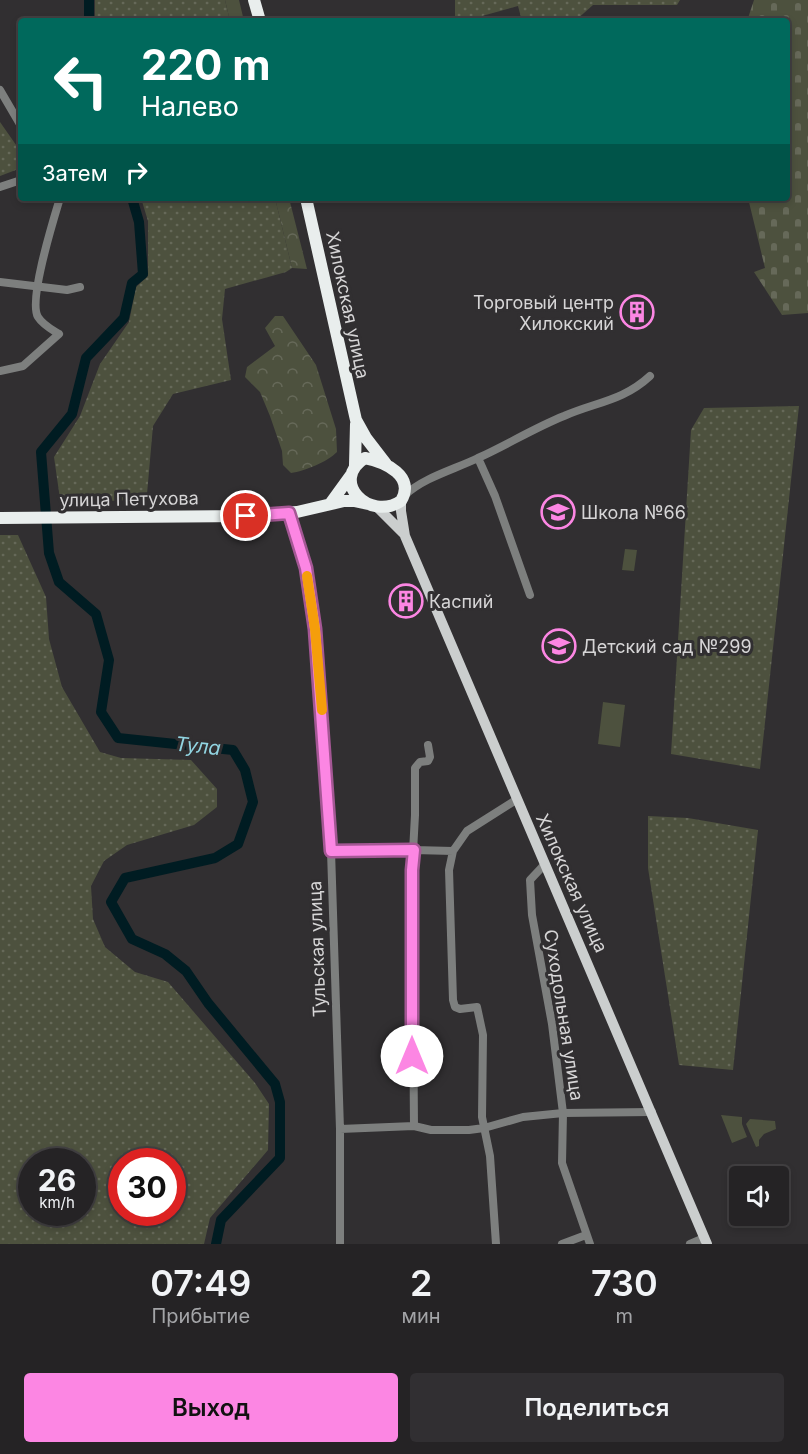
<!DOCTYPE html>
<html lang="ru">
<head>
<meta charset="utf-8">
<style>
	:root { --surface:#252325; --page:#312f32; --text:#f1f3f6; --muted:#a3a4a7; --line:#424042; --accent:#fc86e3 }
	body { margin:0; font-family:Inter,sans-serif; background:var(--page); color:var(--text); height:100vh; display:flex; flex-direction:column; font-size:22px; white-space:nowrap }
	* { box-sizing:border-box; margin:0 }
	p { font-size:20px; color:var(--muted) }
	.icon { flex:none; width:33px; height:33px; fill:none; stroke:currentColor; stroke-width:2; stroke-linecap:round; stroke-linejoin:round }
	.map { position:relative; height:1244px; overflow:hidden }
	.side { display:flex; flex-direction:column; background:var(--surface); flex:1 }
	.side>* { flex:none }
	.hud { position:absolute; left:18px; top:18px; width:772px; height:183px; border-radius:6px; box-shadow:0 3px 9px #0003,0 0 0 2px var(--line); background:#00695c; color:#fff; overflow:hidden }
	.controls { position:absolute; left:729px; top:1166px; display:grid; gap:12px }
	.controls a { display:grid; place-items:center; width:60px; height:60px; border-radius:6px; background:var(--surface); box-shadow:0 3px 9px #0003,0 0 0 2px var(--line); font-size:30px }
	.speed { position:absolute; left:18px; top:1148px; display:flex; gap:12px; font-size:30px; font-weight:700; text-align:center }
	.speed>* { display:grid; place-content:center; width:78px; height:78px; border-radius:50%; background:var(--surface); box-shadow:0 3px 9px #0003,0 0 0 2px var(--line); line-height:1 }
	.speed small { font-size:15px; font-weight:400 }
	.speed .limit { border:9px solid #d22; background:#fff; color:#111 }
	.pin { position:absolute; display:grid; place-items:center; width:51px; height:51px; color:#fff; margin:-26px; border:3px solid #fff; border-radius:50%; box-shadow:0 2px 6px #0007 }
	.me { position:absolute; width:66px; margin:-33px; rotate:0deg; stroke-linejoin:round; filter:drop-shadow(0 0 4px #0008) }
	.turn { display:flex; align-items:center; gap:21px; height:126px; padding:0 24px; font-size:27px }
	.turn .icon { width:78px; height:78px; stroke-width:2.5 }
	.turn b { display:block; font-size:42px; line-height:51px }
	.then { display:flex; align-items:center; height:57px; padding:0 24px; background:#0003; gap:12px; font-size:22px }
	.eta { display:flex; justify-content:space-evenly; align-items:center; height:102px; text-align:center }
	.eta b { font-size:36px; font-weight:600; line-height:42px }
	.cta { display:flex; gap:12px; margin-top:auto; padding:12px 24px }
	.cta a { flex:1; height:69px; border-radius:6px; background:var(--accent); color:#111; font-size:24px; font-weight:600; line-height:69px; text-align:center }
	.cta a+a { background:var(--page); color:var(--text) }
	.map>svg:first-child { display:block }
	.forest { fill:url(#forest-crowns) }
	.cemetery { fill:url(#cemetery-stones) }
	.park { fill:#4d513e }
	.garden { fill:url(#garden-dots); fill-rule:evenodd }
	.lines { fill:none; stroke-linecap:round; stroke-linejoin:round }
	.river { stroke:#001c22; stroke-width:10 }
	.minor { stroke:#7d7f7e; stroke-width:8 }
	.major { stroke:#cbcece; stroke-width:10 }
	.highway { stroke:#e9eeed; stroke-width:12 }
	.route-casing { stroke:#a45794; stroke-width:15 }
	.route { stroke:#fc86e3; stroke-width:10 }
	.slow { stroke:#f59e0b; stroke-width:10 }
	.labels { text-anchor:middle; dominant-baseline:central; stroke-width:6; stroke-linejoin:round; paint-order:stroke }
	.poi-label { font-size:18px; fill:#d6d5d6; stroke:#312f31; text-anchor:start }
	.street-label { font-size:18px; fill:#d6d5d6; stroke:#312f31 }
	.water-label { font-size:20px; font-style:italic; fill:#91d4e1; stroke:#312f31 }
</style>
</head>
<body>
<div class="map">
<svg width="808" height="1244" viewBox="0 0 808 1244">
	<defs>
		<pattern id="forest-crowns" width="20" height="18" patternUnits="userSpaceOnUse" patternTransform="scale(1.5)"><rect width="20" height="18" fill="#4d513e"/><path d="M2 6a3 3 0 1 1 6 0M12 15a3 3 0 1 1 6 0" fill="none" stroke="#666959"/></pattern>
		<pattern id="cemetery-stones" width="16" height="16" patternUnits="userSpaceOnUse" patternTransform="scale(1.5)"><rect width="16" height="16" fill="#4d513e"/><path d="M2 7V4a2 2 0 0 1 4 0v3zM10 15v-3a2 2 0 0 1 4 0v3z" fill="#666959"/></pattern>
		<pattern id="garden-dots" width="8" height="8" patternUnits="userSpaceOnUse" patternTransform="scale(1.5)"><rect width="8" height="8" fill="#4d513e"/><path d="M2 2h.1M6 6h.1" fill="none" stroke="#666959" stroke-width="1.8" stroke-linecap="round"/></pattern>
	</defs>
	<rect width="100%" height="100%" fill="#312f31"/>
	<path class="forest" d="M225,0H239L244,21H230Z
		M275,198H289L307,269L292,268Z
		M275,316H283L316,365L336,429L337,452C327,462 305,471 291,473L283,465L282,451L270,416L260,392L245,377L247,367L275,346L265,328Z"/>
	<path class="cemetery" d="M754,0H808V313L782,315L754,272L765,268L748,198H788V21H747Z"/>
	<path class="park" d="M625,549L637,550L634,571L622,570Z
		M603,702L625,705L620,747L598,744Z
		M721,1115L742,1117V1124L747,1137L732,1143Z
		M750,1119L775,1121L776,1129L764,1134L759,1140V1146L756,1147L746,1124Z"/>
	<path class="garden" d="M95,0H225L230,21H95Z
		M455,0H680L677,5H593L575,21H522L518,6L464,21H455Z
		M0,122L21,152V168L0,176Z
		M141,198H275L292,268L286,272L225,289L222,319L231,380L173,394L153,426L147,494L120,501L60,499L54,457L80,416L100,364L129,322L136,287L148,276V221Z
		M799,406L760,769L671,754L691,430L704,408Z
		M0,535H18L46,597L49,639L62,687L100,752L121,758L191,760L217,789V807L194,825L127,845L104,861L91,886L93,919L105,947L135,972L168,982L255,1083L269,1104L268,1150L210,1218L204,1244H0ZM32,1161H82V1212H32ZM122,1161H172V1212H122Z
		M648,816L688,818L758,830L733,1070L679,1065L648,868Z"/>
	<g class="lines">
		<path class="river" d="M89,0V21
			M132,198L139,222L143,274L132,283L124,318L86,358L72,414L41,452L49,553L59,582L96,614L109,660L101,712L118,738L233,750L245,770L253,802L238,844L215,858L125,878L111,902L132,939L165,954L186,971L208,1003L275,1084L280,1102V1158L221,1220L216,1244"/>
		<path class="minor" d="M0,90L21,126
			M0,187L21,180
			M0,282L67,290L80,287
			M0,371L23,366L59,334C51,329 43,325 38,317C28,301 54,218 60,198
			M478,458L495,496L530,595
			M405,495C425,477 453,470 478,458C507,445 534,428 564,416C596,402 623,401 650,376
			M289,513L306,568L315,629L322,709L331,851L340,1129V1244
			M331,851L414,850L453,851L467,831L516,800
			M453,851L449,870L453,1000L455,1007L460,1009L477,1007L483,1035L482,1117L490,1156L496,1244
			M545,864L530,880L532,915L552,1024L563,1113L562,1163L590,1244
			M414,1126L412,870L415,815V768L420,762L428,761L430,757L428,745
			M340,1129L414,1126L431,1130H469L484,1128L523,1117L563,1113L652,1112
			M562,1244L586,1235
			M690,1244L704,1238"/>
		<path class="major" d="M401,501V511L405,536C505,772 608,1007 707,1244
			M377,507L403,533"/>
		<path class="highway" d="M254,0L260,21
			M306,198L356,420L366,438L386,464
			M365,458C385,462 416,476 401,501C369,522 329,481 365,458Z
			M355,465L356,424
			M330,504L351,475
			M0,518L246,516L297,512L344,501H354L368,504"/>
	</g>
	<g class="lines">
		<g class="route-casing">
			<path id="route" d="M246,516L289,513L306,568L315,629L331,851L414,850L412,870V1056"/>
		</g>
		<use href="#route" class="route"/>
		<path class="slow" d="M307,576L315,629L322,710"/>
	</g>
	<defs>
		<g id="building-ring" transform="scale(1.725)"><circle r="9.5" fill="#312f31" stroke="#fc86e3" stroke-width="1.5"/><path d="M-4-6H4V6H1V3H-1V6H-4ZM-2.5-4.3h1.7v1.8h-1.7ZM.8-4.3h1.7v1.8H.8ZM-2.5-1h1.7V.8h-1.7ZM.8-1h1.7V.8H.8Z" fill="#fc86e3"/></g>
		<g id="school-ring" transform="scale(1.725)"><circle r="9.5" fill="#312f31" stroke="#fc86e3" stroke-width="1.5"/><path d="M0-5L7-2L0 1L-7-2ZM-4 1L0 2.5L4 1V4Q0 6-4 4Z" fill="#fc86e3"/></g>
	</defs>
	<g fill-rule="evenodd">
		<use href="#building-ring" x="637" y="312"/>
		<use href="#school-ring" x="558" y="512"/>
		<use href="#building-ring" x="406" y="601"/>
		<use href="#school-ring" x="559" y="646"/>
	</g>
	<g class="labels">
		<g class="poi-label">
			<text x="614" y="302" text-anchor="end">Торговый центр<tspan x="614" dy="21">Хилокский</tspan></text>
			<text x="581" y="512">Школа №66</text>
			<text x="429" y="601">Каспий</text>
			<text x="582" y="646">Детский сад №299</text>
		</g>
		<g class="street-label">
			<text transform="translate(348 305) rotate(78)">Хилокская улица</text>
			<text transform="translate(129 499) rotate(-1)">улица Петухова</text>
			<text transform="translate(572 883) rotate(66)">Хилокская улица</text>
			<text transform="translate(317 949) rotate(-92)">Тульская улица</text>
			<text transform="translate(564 1015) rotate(81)">Суходольная улица</text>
		</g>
		<g class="water-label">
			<text transform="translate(198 746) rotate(6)">Тула</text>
		</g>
	</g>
</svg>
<div class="controls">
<a><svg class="icon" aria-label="sound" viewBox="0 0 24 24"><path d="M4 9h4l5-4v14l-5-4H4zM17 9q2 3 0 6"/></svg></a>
</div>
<div class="speed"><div>26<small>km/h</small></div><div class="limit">30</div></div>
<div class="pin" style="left:246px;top:516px;background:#d93025"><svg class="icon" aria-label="arrive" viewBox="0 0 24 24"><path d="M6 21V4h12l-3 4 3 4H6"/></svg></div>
<svg class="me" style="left:412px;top:1056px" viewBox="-20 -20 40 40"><circle r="19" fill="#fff"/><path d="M0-13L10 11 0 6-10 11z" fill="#fc86e3"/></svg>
<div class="hud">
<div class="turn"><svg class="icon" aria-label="left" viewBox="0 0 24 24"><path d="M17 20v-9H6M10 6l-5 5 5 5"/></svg><div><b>220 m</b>Налево</div></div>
<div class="then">Затем<svg class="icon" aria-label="right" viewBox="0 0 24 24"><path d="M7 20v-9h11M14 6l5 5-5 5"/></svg></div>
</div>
</div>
<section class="side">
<div class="eta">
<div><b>07:49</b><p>Прибытие</p></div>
<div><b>2</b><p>мин</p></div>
<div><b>730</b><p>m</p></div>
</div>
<div class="cta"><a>Выход</a><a>Поделиться</a></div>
</section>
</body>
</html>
